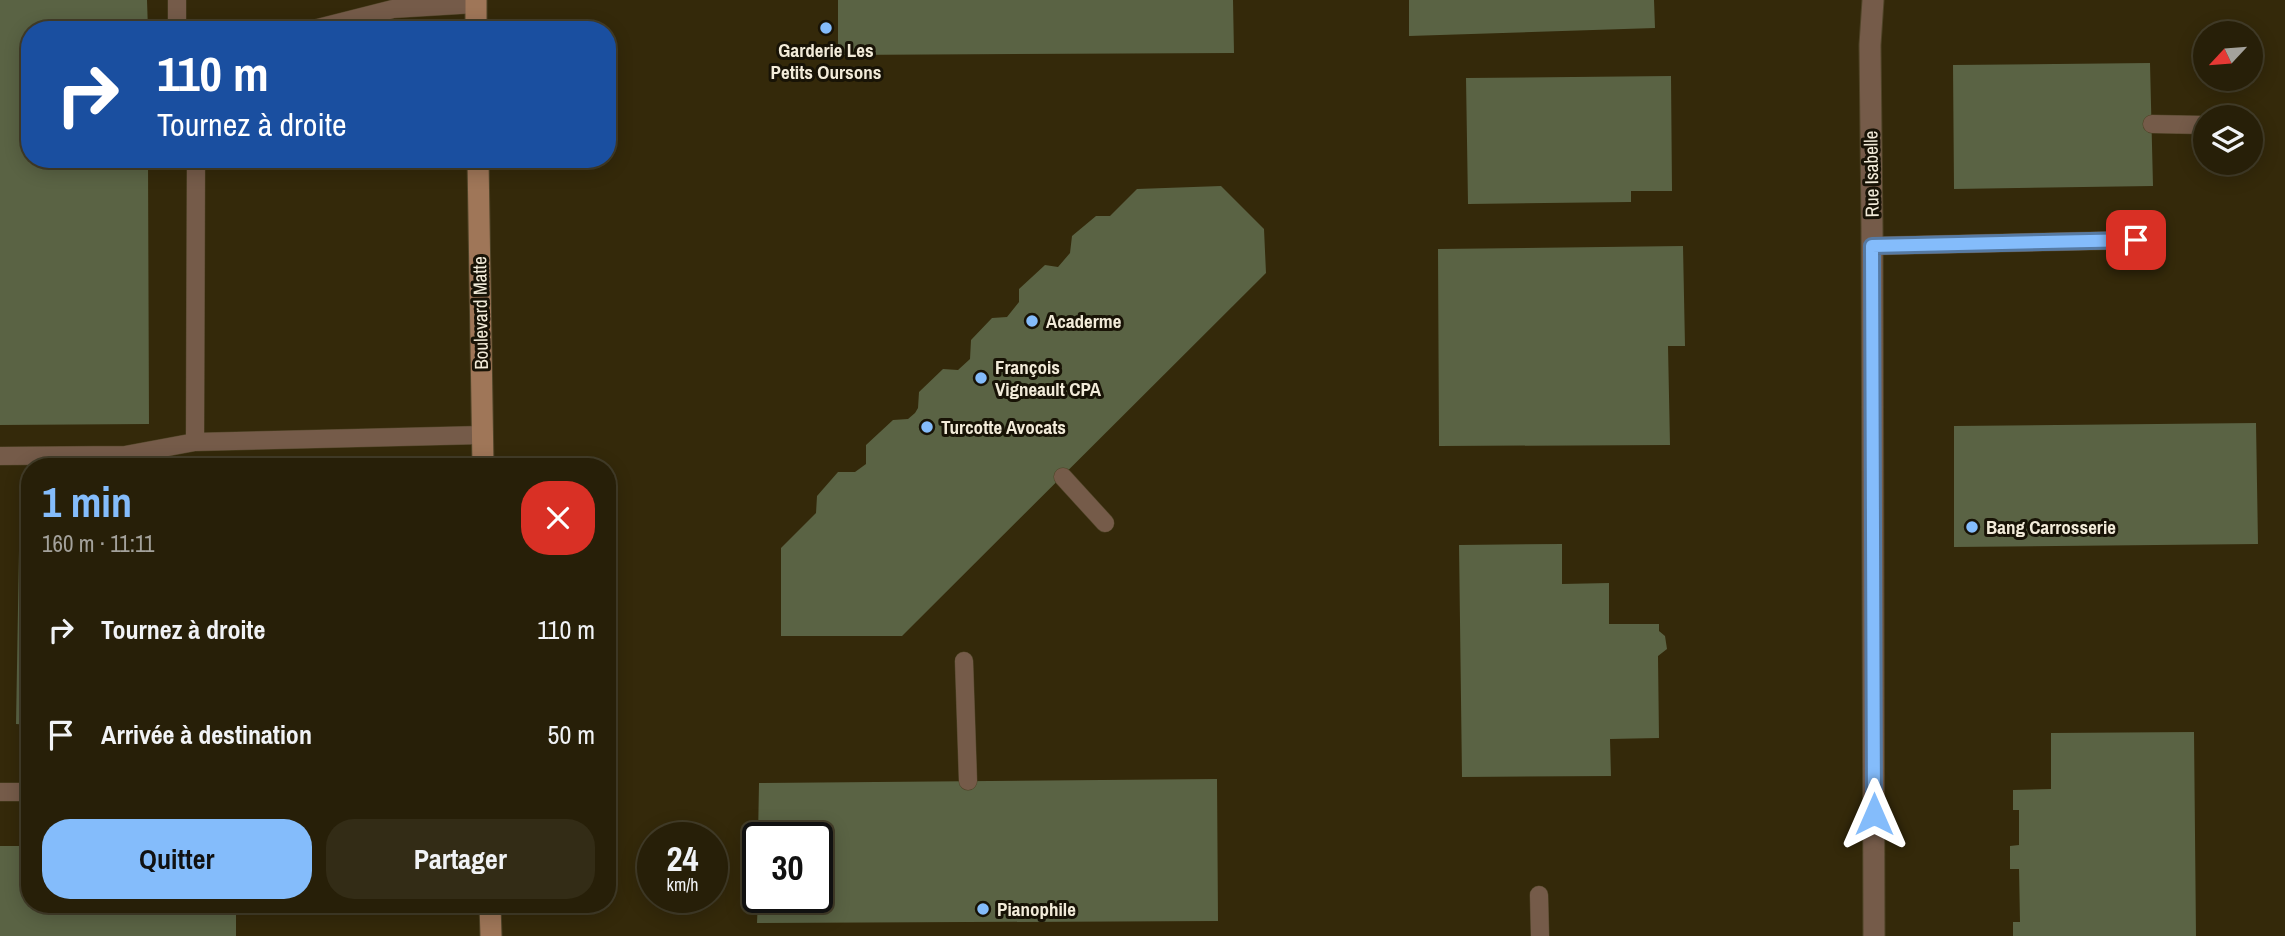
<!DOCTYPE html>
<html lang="fr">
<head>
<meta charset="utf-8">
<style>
	:root { --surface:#271f08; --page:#332c16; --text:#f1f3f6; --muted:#a4a29c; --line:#433d29; --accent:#84bcfb }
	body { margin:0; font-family:"Archivo Narrow",sans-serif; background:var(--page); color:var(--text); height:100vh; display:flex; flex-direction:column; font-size:26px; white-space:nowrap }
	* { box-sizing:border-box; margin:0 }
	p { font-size:23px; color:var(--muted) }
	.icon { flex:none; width:38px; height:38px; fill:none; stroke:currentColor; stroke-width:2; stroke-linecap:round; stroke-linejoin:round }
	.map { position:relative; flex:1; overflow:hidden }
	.drawer { position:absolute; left:21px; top:458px; width:595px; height:455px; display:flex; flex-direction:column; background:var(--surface); border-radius:28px; box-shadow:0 4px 18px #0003,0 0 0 2px var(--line) }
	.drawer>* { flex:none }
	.banner { position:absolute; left:21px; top:21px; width:595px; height:147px; border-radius:28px; box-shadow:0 4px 18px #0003,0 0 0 2px var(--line); background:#1a4fa0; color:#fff; overflow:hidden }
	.needle { width:46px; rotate:244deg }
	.fabs { position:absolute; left:2193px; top:21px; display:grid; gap:14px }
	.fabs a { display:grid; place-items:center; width:70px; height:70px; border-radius:50%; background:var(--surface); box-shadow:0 4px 18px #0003,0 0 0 2px var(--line); font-size:35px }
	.speed { position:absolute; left:637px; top:822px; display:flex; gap:14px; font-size:35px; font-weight:700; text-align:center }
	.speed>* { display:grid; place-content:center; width:91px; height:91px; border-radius:50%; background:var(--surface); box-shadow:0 4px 18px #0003,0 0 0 2px var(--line); line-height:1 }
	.speed small { font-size:18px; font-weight:400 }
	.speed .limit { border:4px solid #111; border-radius:10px; background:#fff; color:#111 }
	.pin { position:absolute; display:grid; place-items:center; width:60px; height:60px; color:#fff; margin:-30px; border-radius:14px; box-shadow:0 4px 10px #0006 }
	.me { position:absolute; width:77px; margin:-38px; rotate:0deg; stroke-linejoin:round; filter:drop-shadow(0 0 5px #0008) }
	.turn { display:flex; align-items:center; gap:24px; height:147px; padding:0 21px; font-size:32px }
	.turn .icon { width:91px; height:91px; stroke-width:2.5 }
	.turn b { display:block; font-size:49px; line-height:60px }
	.round { display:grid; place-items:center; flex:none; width:74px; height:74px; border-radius:28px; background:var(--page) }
	.head { display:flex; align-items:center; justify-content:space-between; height:119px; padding:0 21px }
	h1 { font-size:42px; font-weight:800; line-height:52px; color:var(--accent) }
	.cta { display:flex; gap:14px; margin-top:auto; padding:14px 21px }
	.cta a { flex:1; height:80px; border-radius:28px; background:var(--accent); color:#111; font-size:28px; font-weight:800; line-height:80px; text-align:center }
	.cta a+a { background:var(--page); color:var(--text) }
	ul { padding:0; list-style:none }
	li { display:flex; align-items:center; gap:21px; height:105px; padding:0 21px }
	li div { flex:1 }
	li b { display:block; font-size:26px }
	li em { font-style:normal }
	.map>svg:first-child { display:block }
	.building { fill:#5a6344 }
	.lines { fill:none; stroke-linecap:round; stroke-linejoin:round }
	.lane-casing { stroke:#4f4427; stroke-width:19 }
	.street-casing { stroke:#4f4427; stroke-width:23 }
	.secondary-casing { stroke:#4f4427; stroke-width:23 }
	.lane { stroke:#755b49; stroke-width:18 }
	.street { stroke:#755b49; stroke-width:21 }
	.secondary { stroke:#9f7658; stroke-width:21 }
	.route-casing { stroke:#567aa3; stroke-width:18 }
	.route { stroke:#84bcfb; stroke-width:12 }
	.poi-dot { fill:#84bcfb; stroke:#181306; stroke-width:2.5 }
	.labels { text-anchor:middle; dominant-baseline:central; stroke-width:6; stroke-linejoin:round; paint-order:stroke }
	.poi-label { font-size:19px; font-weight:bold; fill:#f2ebd9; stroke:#181306; text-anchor:start }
	.street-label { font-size:19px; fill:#f2ebd9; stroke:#181306 }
</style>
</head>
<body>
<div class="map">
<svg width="2285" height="936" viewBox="0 0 2285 936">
	<rect width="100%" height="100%" fill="#34290a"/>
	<path class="building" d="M0,0H147L148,30H30V159H148L149,424L0,425Z
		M838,0H1233L1234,53L838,55Z
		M1409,0H1654L1655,28L1409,36Z
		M2150,63L2153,186L1954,189L1953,65Z
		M1671,76L1672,191H1631V202L1468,204L1466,78Z
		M1221,186L1264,229L1266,273L902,636H781V548L816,513L817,496L838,472H855L866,464V445L893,420L908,419L915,413L918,408L919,392L943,369L958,370L970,359L971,340L992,318L1007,317L1019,302V289L1045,265L1058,267L1070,253L1072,236L1096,216H1110L1137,189Z
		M1683,246L1685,346H1668L1670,445L1439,446L1438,249Z
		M2256,423L2258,544L1954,547V426Z
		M1562,544V584L1609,583V624H1659V631L1665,636L1667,649L1658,656L1659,738L1610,739L1611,776L1462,777L1459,545Z
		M19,550H30V725L16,724Z
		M2194,732L2196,936H2013V922H2020L2019,869H2010V846L2019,845V810H2013V790L2051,789V733Z
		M1217,779L1218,921L757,923L758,898H817V838H758L759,783Z
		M0,846H30V905H236V936H0Z"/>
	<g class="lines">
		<g class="lane-casing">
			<path id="lane" d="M177,0V21L181,30
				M310,30L393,9L476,4
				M2152,124L2205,125
				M1872,246L2136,240
				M195,442L196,159
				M0,456L125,455L195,442L482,435
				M1063,477L1105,523
				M964,661L968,781
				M0,792H30
				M1539,895L1540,936"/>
		</g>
		<g class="street-casing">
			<path id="street" d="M1873,0L1870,45L1872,228L1874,936"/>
		</g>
		<g class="secondary-casing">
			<path id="secondary" d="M476,0V30
				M478,159L483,467
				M490,905L491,936"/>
		</g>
		<use href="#lane" class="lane"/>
		<use href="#street" class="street"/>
		<use href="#secondary" class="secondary"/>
	</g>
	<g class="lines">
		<g class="route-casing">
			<path id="route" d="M1874,814L1872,246L2136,240"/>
		</g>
		<use href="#route" class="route"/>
	</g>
	<g class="poi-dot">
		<circle cx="826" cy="28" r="7"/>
		<circle cx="1032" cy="321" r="7"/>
		<circle cx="981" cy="378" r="7"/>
		<circle cx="927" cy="427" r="7"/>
		<circle cx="1972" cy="527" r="7"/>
		<circle cx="983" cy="909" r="7"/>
	</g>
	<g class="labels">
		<g class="poi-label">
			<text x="826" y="50" text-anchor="middle">Garderie Les<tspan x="826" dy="22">Petits Oursons</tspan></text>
			<text x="1046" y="321">Acaderme</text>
			<text x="995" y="367">François<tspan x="995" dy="22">Vigneault CPA</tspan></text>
			<text x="941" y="427">Turcotte Avocats</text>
			<text x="1986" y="527">Bang Carrosserie</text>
			<text x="997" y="909">Pianophile</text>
		</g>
		<g class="street-label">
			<text transform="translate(1871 174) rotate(-91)">Rue Isabelle</text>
			<text transform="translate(480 313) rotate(-91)">Boulevard Matte</text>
		</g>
	</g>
</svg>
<div class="fabs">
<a><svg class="needle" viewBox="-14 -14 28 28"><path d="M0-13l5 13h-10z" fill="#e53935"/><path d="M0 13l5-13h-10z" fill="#a4a29c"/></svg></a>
<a><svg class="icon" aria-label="layers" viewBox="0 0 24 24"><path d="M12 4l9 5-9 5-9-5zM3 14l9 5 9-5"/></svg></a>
</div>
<div class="speed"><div>24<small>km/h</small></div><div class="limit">30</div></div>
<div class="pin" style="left:2136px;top:240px;background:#d93025"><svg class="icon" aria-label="arrive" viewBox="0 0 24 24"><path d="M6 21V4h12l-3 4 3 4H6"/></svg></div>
<svg class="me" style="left:1874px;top:814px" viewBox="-20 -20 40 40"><path d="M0-17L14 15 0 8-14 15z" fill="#84bcfb" stroke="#fff" stroke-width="4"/></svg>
<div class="banner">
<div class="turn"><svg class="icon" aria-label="right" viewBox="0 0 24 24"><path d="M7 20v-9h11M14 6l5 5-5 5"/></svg><div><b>110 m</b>Tournez à droite</div></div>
</div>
<section class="drawer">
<div class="head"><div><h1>1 min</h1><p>160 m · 11:11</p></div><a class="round" style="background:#d93025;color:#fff"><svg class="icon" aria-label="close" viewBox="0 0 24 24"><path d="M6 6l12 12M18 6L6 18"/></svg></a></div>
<ul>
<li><svg class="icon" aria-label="right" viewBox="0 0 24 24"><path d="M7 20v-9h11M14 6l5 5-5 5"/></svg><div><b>Tournez à droite</b></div><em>110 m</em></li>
<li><svg class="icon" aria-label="arrive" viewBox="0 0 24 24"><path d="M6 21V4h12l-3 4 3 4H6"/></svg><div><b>Arrivée à destination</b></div><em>50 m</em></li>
</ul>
<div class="cta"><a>Quitter</a><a>Partager</a></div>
</section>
</div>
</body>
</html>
